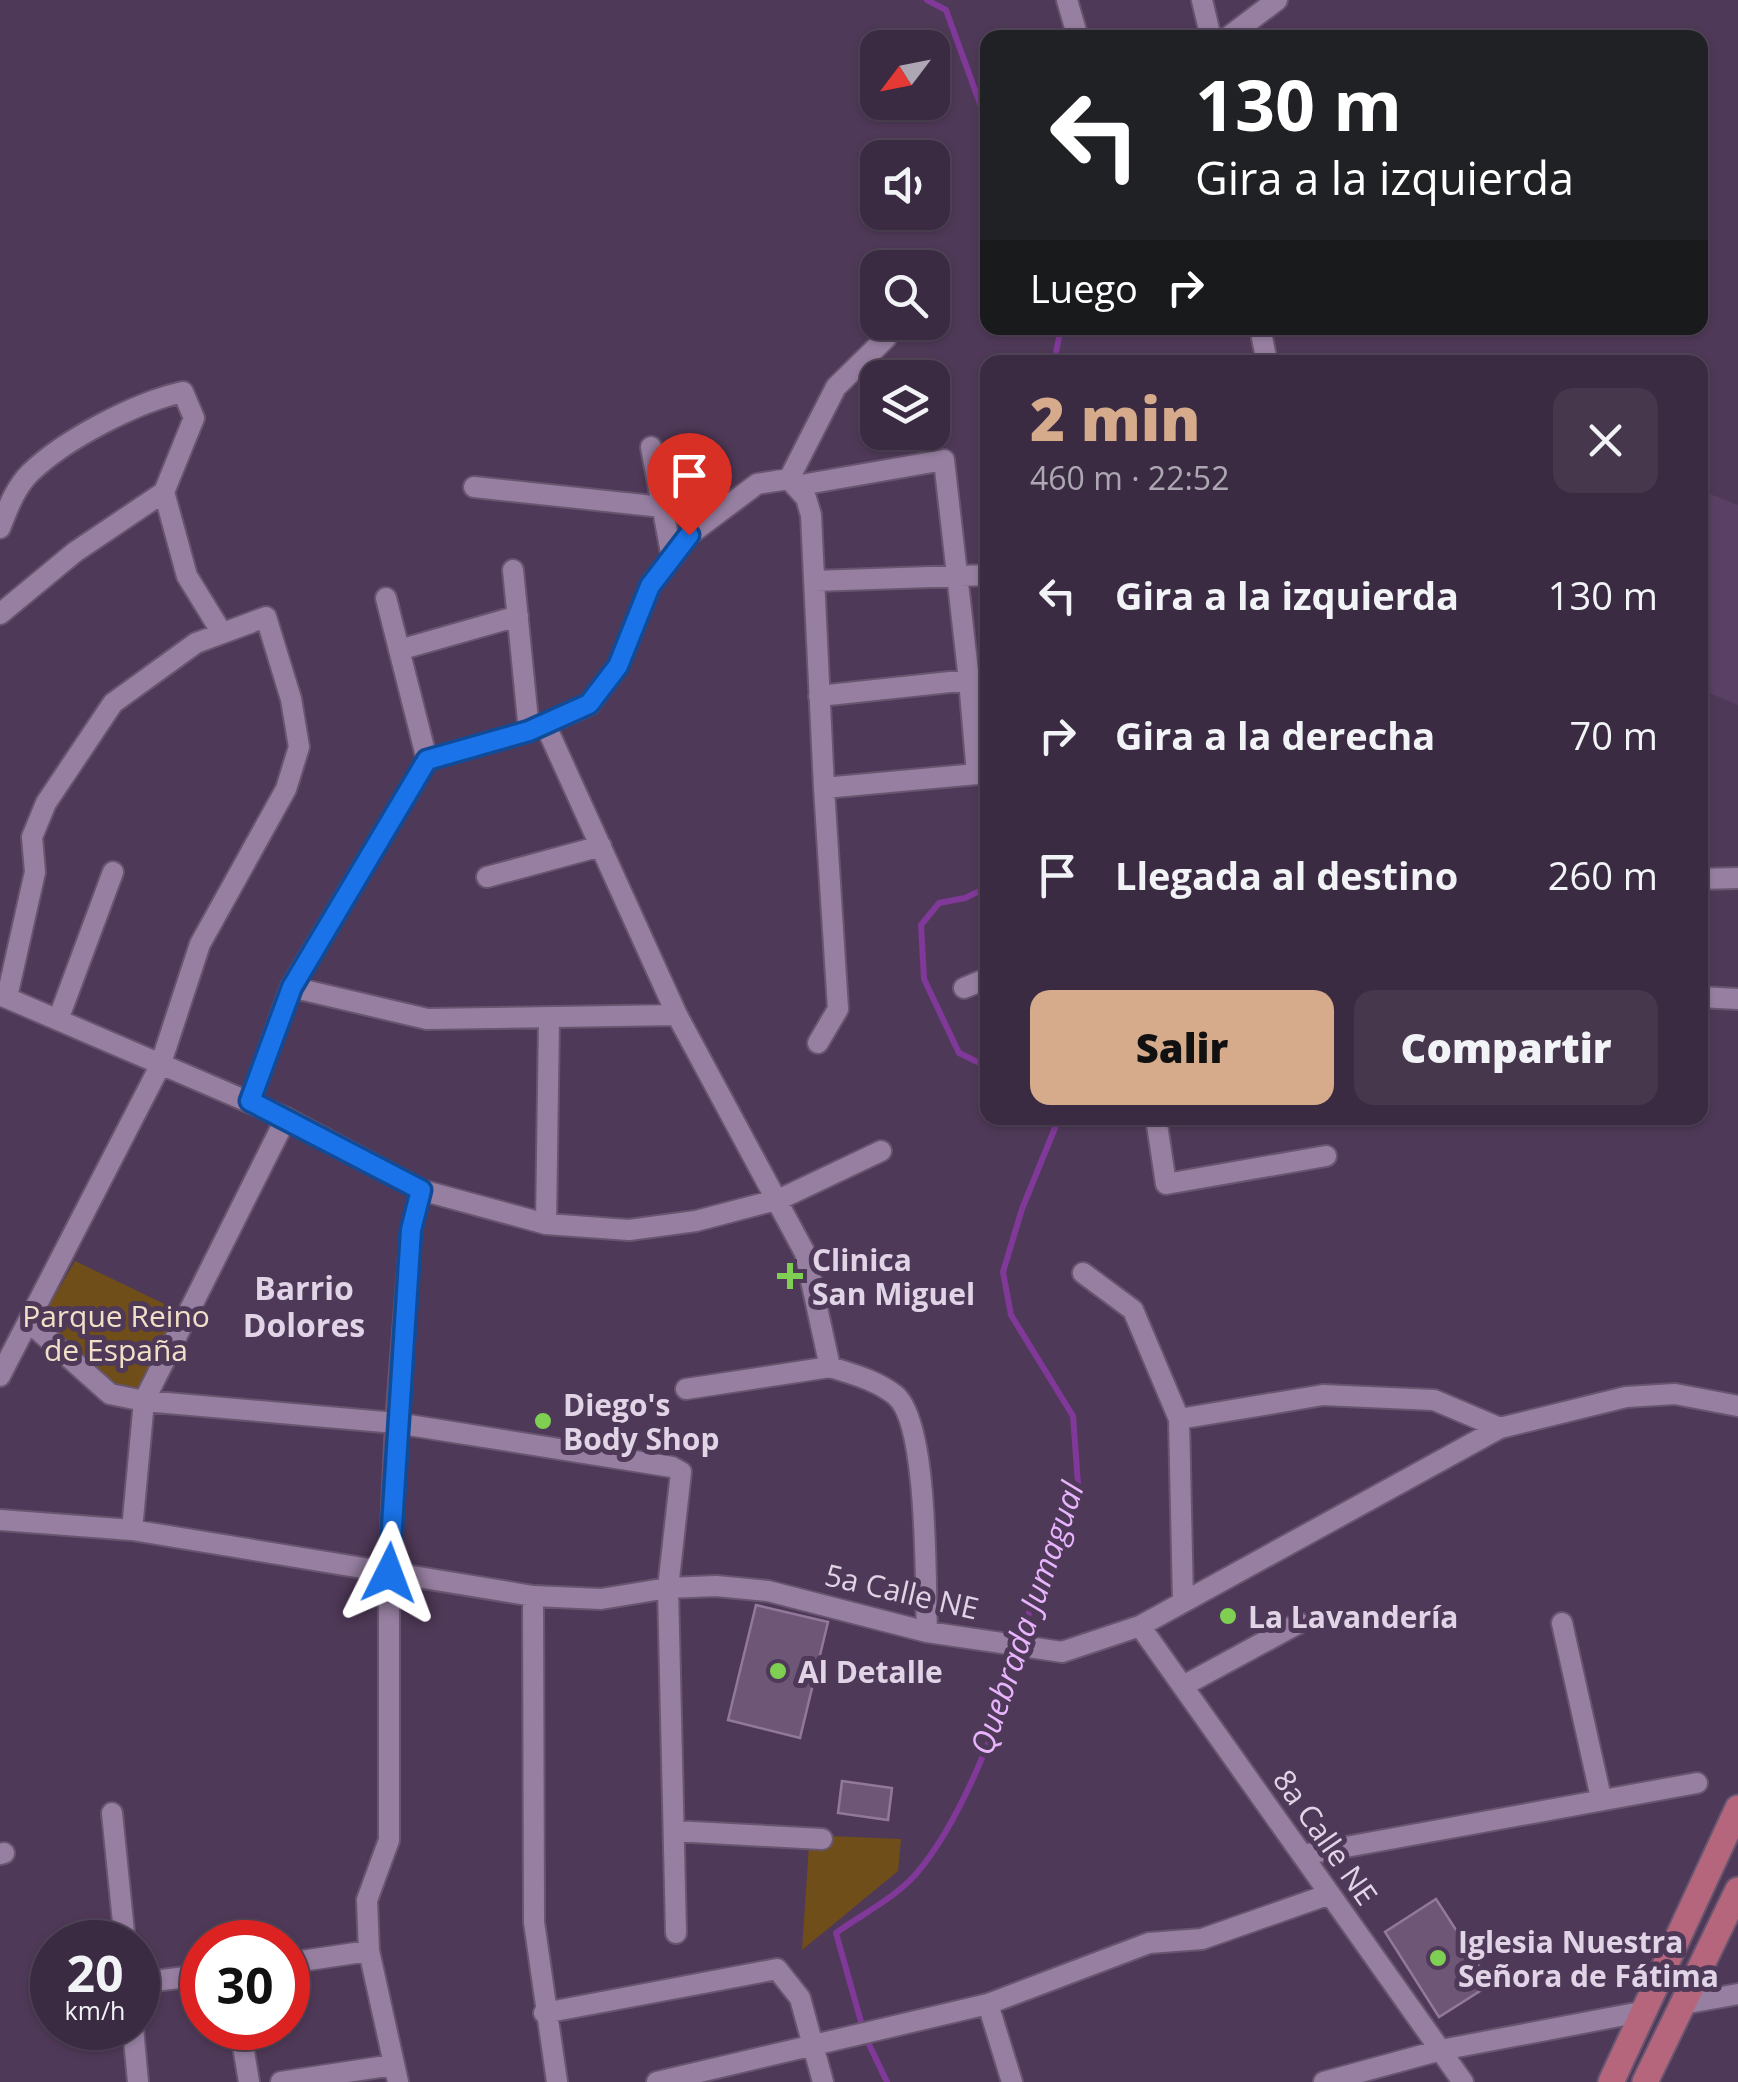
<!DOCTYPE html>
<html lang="es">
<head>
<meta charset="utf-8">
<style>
	:root { --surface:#3b2b42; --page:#46374d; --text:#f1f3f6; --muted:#aca7b2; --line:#54475b; --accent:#d6ab8b }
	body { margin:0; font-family:"Open Sans",sans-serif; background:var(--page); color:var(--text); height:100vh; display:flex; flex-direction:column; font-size:38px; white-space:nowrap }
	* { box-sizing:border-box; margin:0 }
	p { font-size:32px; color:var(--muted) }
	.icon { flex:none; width:55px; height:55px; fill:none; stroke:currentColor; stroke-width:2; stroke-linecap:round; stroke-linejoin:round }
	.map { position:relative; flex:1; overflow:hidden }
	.drawer { position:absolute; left:980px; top:355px; width:728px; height:770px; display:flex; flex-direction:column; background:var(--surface); border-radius:20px; box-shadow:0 2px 8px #0004,0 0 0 2px var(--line) }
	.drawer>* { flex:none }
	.banner { position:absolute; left:980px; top:30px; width:728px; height:305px; border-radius:20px; box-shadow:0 2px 8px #0004,0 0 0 2px var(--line); background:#202124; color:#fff; overflow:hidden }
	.needle { width:65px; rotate:238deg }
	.tools { position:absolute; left:860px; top:30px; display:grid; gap:20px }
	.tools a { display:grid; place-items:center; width:90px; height:90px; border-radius:20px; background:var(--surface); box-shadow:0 2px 8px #0004,0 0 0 2px var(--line); font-size:50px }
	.speed { position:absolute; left:30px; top:1920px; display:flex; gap:20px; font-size:50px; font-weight:700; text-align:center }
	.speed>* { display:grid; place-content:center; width:130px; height:130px; border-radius:50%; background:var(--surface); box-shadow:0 2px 8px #0004,0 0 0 2px var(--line); line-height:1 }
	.speed small { font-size:25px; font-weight:400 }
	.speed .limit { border:15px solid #d22; background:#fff; color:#111 }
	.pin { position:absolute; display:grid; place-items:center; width:85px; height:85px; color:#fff; margin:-102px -42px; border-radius:50% 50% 50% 0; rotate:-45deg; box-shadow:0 0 10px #0007 }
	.pin .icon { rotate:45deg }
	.me { position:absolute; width:110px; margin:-55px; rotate:3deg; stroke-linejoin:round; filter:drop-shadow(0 0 8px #0008) }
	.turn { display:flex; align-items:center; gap:35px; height:210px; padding:0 50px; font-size:45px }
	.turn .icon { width:130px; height:130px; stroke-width:2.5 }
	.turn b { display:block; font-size:70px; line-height:85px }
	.then { display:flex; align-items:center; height:95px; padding:0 50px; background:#0003; gap:20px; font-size:38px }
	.round { display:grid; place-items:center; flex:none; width:105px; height:105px; border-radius:20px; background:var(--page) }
	.summary { display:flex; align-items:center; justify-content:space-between; height:170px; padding:0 50px }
	h1 { font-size:60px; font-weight:800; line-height:75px; color:var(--accent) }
	.primary-button { display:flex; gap:20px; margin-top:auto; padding:20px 50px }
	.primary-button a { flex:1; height:115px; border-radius:20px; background:var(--accent); color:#111; font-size:40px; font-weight:800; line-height:115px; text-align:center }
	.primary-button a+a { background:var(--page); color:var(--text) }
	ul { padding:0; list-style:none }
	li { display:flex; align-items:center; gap:30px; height:140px; padding:0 50px }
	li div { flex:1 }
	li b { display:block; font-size:38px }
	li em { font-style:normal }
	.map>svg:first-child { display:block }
	.built { fill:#5a4065 }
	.green { fill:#6f4e19 }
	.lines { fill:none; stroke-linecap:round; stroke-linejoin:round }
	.stream { stroke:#803999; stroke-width:6 }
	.building { fill:#6e5677; stroke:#92799c; stroke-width:2.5 }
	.minor-casing { stroke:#685670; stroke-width:24 }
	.major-casing { stroke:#685670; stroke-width:29 }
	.minor { stroke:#977fa1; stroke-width:20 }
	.major { stroke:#b6667c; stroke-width:25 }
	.route-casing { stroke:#114b97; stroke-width:25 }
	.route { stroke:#1a73e8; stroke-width:18 }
	.poi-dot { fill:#7fd052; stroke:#4f3958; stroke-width:4 }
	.labels { text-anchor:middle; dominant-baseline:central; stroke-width:10; stroke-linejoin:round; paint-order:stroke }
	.poi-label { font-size:30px; font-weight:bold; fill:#e1d4e7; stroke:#4f3958; text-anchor:start }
	.park-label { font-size:30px; fill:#f1dfc7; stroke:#4f3958 }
	.street-label { font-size:30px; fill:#e1d4e7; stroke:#4f3958 }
	.neighbourhood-label { font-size:32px; font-weight:bold; fill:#e1d4e7; stroke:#4f3958 }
	.water-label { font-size:32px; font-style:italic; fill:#e8b4fd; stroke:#4f3958 }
</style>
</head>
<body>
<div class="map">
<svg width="1738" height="2082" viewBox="0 0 1738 2082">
	<rect width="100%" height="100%" fill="#4f3958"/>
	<path class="built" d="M1700,490L1738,505V705L1700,689Z"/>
	<path class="green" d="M75,1261L177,1310L141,1388L111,1387L39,1323Z
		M828,1836L901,1839L898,1871L802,1950L809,1845L828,1847Z"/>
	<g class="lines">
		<path class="stream" d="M927,0L946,10L988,126
			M1054,362L1061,328
			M988,887L965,898L939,903L921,925L924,979L959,1053L988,1067
			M1022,1640L1036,1586L1078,1484L1073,1416L1011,1315L1003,1272L1022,1209L1059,1118
			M887,2082L865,2036L836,1933C861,1915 896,1897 916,1874C961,1822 1001,1718 1019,1652"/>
	</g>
	<path class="building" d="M756,1605L828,1622L800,1738L728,1720Z
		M842,1781L892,1788L888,1820L838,1813Z
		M1436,1899L1491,1984L1439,2017L1385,1932Z"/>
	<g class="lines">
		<g class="minor-casing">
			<path id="minor" d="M1067,0L1078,38
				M1202,0L1211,38
				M1227,38L1277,0
				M1260,328L1267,362
				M651,447L672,558
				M789,479L836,387L886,338
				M795,486L944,460L969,680L988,678
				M474,487L662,507
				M164,492L187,576L222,633
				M0,528C8,508 15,488 30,473C65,439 137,402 183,392L194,418L164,492L75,552L0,614
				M513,570L529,731
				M814,581L988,575
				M399,650L518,616
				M819,696L969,680L977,774
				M545,724L677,1015L805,1253L830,1367C852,1374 876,1380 895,1395C929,1422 925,1584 927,1632
				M427,760L529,731L589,705L618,666L650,586L689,535L757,484L789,479L806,498L811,515L824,788L988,773
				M487,877L601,846
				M1700,879L1738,878
				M291,987L427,1019L677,1015
				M964,988L988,978
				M0,995L286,1118L421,1190L546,1224L629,1230L696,1221L780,1199L881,1151
				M1700,997L1738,999
				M58,1020L113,872
				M818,1043L838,1009L824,788
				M250,1101L291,987L427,760L386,598
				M1156,1118L1166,1184L1326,1156
				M546,1224L549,1019
				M1083,1273L1133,1310L1179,1419L1183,1601
				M29,1322L110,1394L144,1401L396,1423L672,1467L681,1472L668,1588L676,1933
				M0,1376L160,1066L200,944L286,789L299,747L291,699L266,617L196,643L113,703L46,803L32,837L35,872L7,997
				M686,1389L830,1367
				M1179,1419L1323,1395L1434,1400L1500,1428
				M0,1520L132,1530L533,1596L601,1599L668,1588L716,1586L768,1591L927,1632L1062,1652L1140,1626L1500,1428L1626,1397L1675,1394L1738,1406
				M132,1530L144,1401L286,1118
				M533,1596L534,1922L557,2082
				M1562,1623L1601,1798
				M1140,1626L1463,2082
				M1183,1686L1299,1623
				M112,1813L125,1942
				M674,1831L822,1839
				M0,1854L4,1853
				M1302,1855L1697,1783
				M288,1963L369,1951
				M138,1983L202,1975
				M988,2004L1012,2082
				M1683,2004L1738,1994
				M544,2013L777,1969L800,1998L823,2082
				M133,2028L138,2082
				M240,2028L249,2082
				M281,2082L393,2065
				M398,2082L369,1951L367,1900L389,1840V1573L396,1423L411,1230L421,1190
				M657,2082L988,2004L1149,1943L1202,1939L1330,1894
				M1324,2082L1441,2050L1646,2011"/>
		</g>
		<g class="major-casing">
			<path id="major" d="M1611,2082L1738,1808
				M1645,2082L1738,1890"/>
		</g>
		<use href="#minor" class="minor"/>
		<use href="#major" class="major"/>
	</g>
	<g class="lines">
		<g class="route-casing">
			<path id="route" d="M389,1573L411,1230L421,1190L250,1101L292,987L427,760L529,731L589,704L618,666L650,586L689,535"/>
		</g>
		<use href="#route" class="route"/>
	</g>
	<g class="poi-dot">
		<path d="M785 1261h10v10h10v10h-10v10h-10v-10h-10v-10h10z"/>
		<circle cx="543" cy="1421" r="10"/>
		<circle cx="1228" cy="1616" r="10"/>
		<circle cx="778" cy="1671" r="10"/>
		<circle cx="1438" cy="1958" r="10"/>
	</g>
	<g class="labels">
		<g class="poi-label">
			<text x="812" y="1259">Clinica<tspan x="812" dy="34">San Miguel</tspan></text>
			<text x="563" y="1404">Diego's<tspan x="563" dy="34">Body Shop</tspan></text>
			<text x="1248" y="1616">La Lavandería</text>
			<text x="798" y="1671">Al Detalle</text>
			<text x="1458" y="1941">Iglesia Nuestra<tspan x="1458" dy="34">Señora de Fátima</tspan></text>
		</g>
		<g class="park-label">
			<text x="116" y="1315">Parque Reino<tspan x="116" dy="34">de España</tspan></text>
		</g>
		<g class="street-label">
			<text transform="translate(902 1591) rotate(13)">5a Calle NE</text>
			<text transform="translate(1326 1837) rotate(55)">8a Calle NE</text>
		</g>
		<g class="neighbourhood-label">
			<text x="304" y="1287">Barrio<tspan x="304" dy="37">Dolores</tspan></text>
		</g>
		<g class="water-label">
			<text transform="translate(1026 1618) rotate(-71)">Quebrada Jumagual</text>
		</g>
	</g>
</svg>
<div class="tools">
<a><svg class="needle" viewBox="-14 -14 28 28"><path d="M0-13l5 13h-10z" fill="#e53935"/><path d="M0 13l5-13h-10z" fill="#aca7b2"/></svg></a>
<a><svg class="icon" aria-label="sound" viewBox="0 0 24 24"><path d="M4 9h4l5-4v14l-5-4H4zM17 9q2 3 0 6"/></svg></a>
<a><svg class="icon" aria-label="search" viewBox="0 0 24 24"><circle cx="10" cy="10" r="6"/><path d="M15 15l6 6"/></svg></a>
<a><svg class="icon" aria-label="layers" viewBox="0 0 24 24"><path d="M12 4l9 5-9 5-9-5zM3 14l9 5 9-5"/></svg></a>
</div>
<div class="speed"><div>20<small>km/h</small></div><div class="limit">30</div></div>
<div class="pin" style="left:689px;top:535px;background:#d93025"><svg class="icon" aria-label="arrive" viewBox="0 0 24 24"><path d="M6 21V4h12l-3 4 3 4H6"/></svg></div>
<svg class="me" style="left:389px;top:1573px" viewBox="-20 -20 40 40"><path d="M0-17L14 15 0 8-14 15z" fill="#1a73e8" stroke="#fff" stroke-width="4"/></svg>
<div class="banner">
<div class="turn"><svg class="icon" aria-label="left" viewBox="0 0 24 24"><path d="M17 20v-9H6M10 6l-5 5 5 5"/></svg><div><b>130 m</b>Gira a la izquierda</div></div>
<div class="then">Luego<svg class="icon" aria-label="right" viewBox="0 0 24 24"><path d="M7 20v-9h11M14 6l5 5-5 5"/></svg></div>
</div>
<section class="drawer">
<div class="summary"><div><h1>2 min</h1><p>460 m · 22:52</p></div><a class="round"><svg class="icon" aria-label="close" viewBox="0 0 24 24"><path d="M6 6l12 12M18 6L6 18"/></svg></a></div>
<ul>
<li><svg class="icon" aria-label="left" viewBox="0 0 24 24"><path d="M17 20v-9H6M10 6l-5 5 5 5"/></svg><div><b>Gira a la izquierda</b></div><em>130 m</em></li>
<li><svg class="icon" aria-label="right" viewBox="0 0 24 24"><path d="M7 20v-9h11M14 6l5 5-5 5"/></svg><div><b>Gira a la derecha</b></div><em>70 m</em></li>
<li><svg class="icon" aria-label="arrive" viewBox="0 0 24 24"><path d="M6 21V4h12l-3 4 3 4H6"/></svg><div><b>Llegada al destino</b></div><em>260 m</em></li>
</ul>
<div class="primary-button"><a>Salir</a><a>Compartir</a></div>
</section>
</div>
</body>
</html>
